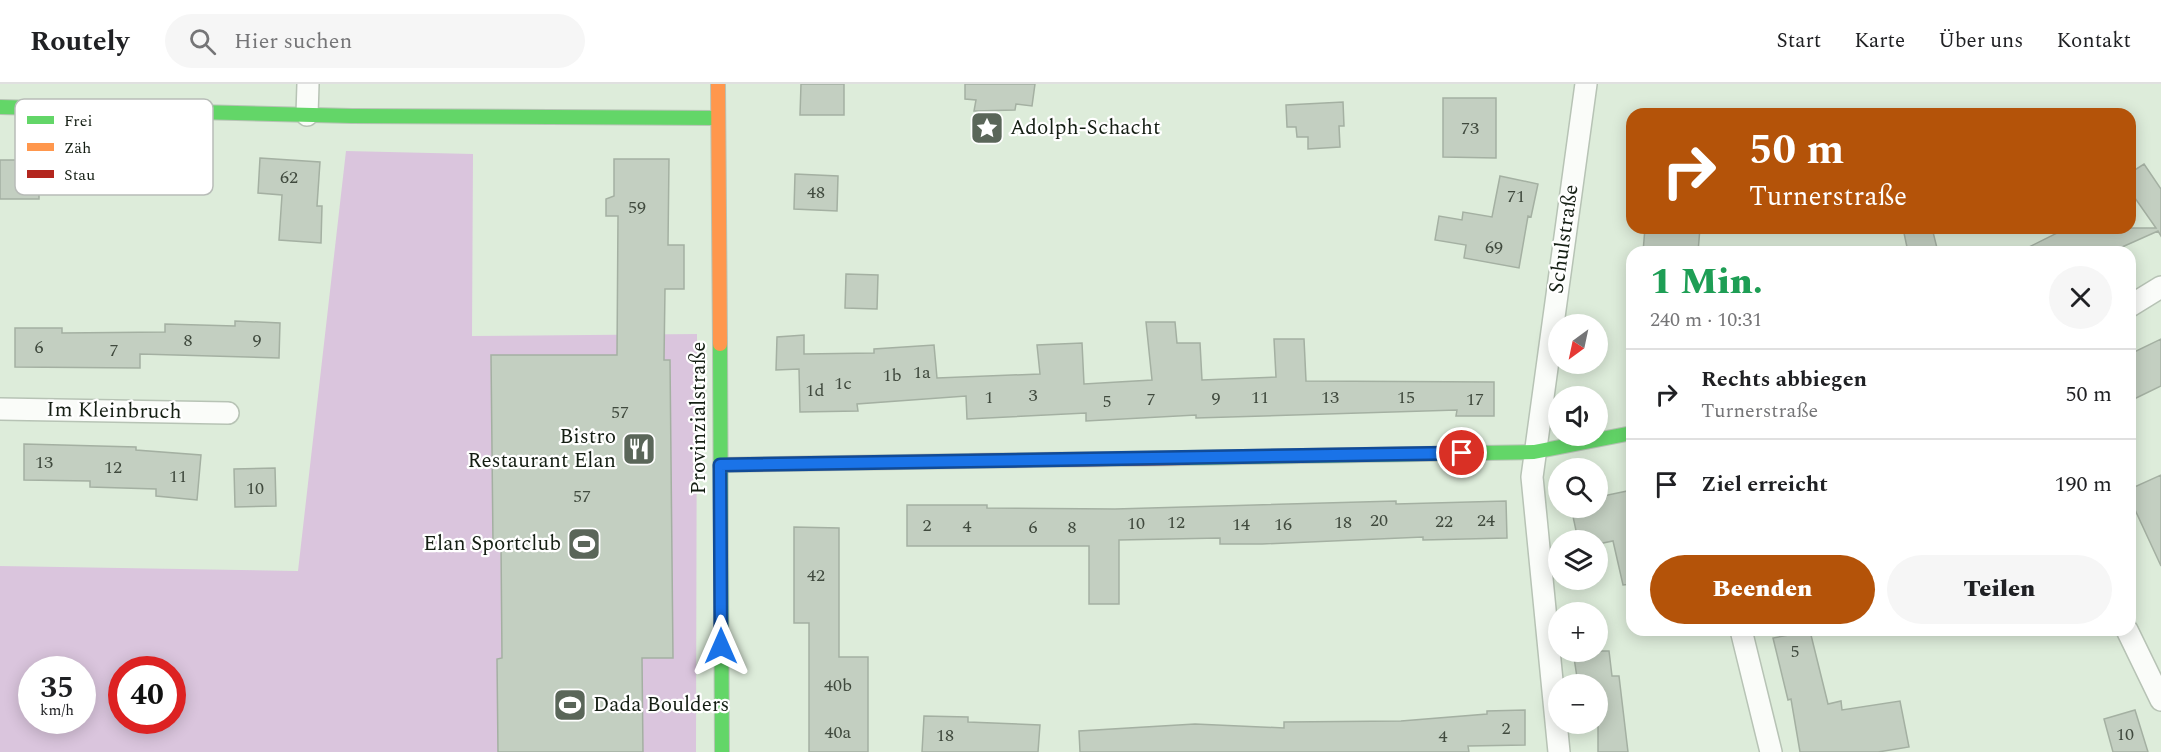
<!DOCTYPE html>
<html lang="de">
<head>
<meta charset="utf-8">
<style>
	:root { --surface:#fff; --page:#f6f6f6; --text:#202124; --muted:#757577; --line:#e0e0e0; --accent:#b45309 }
	body { margin:0; font-family:Spectral,serif; background:var(--page); color:var(--text); height:100vh; display:flex; flex-direction:column; font-size:22px; white-space:nowrap }
	* { box-sizing:border-box; margin:0 }
	p { font-size:20px; color:var(--muted) }
	.icon { flex:none; width:33px; height:33px; fill:none; stroke:currentColor; stroke-width:2; stroke-linecap:round; stroke-linejoin:round }
	.map { position:relative; flex:1; overflow:hidden }
	.sheet { position:absolute; left:1626px; top:162px; width:510px; height:390px; display:flex; flex-direction:column; background:var(--surface); border-radius:18px; box-shadow:0 3px 15px #0003 }
	.sheet>* { flex:none }
	.hud { position:absolute; left:1626px; top:24px; width:510px; height:126px; border-radius:18px; box-shadow:0 3px 15px #0003; background:#b45309; color:#fff; overflow:hidden }
	.needle { width:39px; rotate:213deg }
	.controls { position:absolute; left:1548px; top:230px; display:grid; gap:12px }
	.controls a { display:grid; place-items:center; width:60px; height:60px; border-radius:50%; background:var(--surface); box-shadow:0 3px 15px #0003; font-size:30px }
	.speed { position:absolute; left:18px; top:572px; display:flex; gap:12px; font-size:30px; font-weight:700; text-align:center }
	.speed>* { display:grid; place-content:center; width:78px; height:78px; border-radius:50%; background:var(--surface); box-shadow:0 3px 15px #0003; line-height:1 }
	.speed small { font-size:15px; font-weight:400 }
	.speed .limit { border:9px solid #d22; background:#fff; color:#111 }
	.pin { position:absolute; display:grid; place-items:center; width:51px; height:51px; color:#fff; margin:-26px; border:3px solid #fff; border-radius:50%; box-shadow:0 2px 6px #0007 }
	.me { position:absolute; width:66px; margin:-33px; rotate:0deg; stroke-linejoin:round; filter:drop-shadow(0 0 4px #0008) }
	.turn { display:flex; align-items:center; gap:21px; height:126px; padding:0 24px; font-size:27px }
	.turn .icon { width:78px; height:78px; stroke-width:2.5 }
	.turn b { display:block; font-size:42px; line-height:51px }
	.round { display:grid; place-items:center; flex:none; width:63px; height:63px; border-radius:32px; background:var(--page) }
	.headline { display:flex; align-items:center; justify-content:space-between; height:102px; padding:0 24px }
	h1 { font-size:36px; font-weight:800; line-height:45px; color:#1e9e55 }
	.button { display:flex; gap:12px; margin-top:auto; padding:12px 24px }
	.button a { flex:1; height:69px; border-radius:36px; background:var(--accent); color:#fff; font-size:24px; font-weight:800; line-height:69px; text-align:center }
	.button a+a { background:var(--page); color:var(--text) }
	ul { padding:0; list-style:none }
	li { display:flex; align-items:center; gap:18px; height:90px; padding:0 24px; border-top:2px solid var(--line) }
	li div { flex:1 }
	li b { display:block; font-size:22px }
	li em { font-style:normal }
	header { display:flex; align-items:center; gap:36px; box-sizing:border-box; height:84px; padding:0 30px; background:var(--surface); border-bottom:2px solid var(--line) }
	header strong { font-size:28px }
	nav { display:flex; gap:33px; margin-inline-start:auto; font-size:21px }
	.search { width:420px; height:54px; background:var(--page); display:flex; align-items:center; gap:15px; box-sizing:border-box; padding:0 21px; border-radius:33px; color:var(--muted); font-size:22px }
	.map>svg:first-child { display:block }
	.green { fill:#dac5dd; fill-rule:evenodd }
	.building { fill:#c3cfc1; stroke:#a4b0a2; stroke-width:1.5 }
	.lines { fill:none; stroke-linecap:round; stroke-linejoin:round }
	.street-casing { stroke:#b7c3b5; stroke-width:24 }
	.fast-casing { stroke:#b7c3b5; stroke-width:16 }
	.slow-casing { stroke:#b7c3b5; stroke-width:16 }
	.jam-casing { stroke:#b7c3b5; stroke-width:16 }
	.street { stroke:#fafcf9; stroke-width:21 }
	.fast { stroke:#63d668; stroke-width:14 }
	.slow { stroke:#ff974d; stroke-width:14 }
	.jam { stroke:#b3261e; stroke-width:14 }
	.route-casing { stroke:#114b97; stroke-width:15 }
	.route { stroke:#1a73e8; stroke-width:10 }
	.labels { text-anchor:middle; dominant-baseline:central; stroke-width:4.5; stroke-linejoin:round; paint-order:stroke }
	.number-label { font-size:18px; fill:#404a3e }
	.poi-label { font-size:21px; fill:#141e13; stroke:#fff; text-anchor:start }
	.street-label { font-size:21px; fill:#141e13; stroke:#fff }
	.key { fill:#fff; stroke:#b8bcb8; stroke-width:1.5 }
	.key-label { font-size:16px; fill:#141e13 }
</style>
</head>
<body>
<header>
<strong>Routely</strong>
<div class="search"><svg class="icon" aria-label="search" viewBox="0 0 24 24"><circle cx="10" cy="10" r="6"/><path d="M15 15l6 6"/></svg>Hier suchen</div>
<nav><a>Start</a><a>Karte</a><a>Über uns</a><a>Kontakt</a></nav>
</header>
<div class="map">
<svg width="2161" height="668" viewBox="0 0 2161 668">
	<rect width="100%" height="100%" fill="#ddecda"/>
	<path class="green" d="M346,67L473,70L472,252L697,250L696,668H0V482L298,487ZM32,585H82V636H32ZM122,585H172V636H122Z"/>
	<path class="building" d="M801,0H844V31H800Z
		M965,0H1035L1032,22L1016,20L1015,26L974,27L976,16L965,15Z
		M1443,14H1496V74L1443,73Z
		M1343,18L1344,42H1339L1340,63L1308,65V53H1297L1296,43H1287L1286,21Z
		M260,74L320,78L317,122H322L321,159L279,156L282,111L258,109Z
		M614,75H669L668,161H684V205H665L664,276H670L673,574H642L643,668H498L497,575L502,574L501,460H493L491,271H617L618,132H606V115L614,112Z
		M0,76H39V115H0Z
		M2144,80L2161,105V152L2158,147L2111,168H2019L2067,144H2156L2130,107V89Z
		M795,90L838,92L837,127L794,125Z
		M1500,92L1538,100L1531,133L1528,132L1519,184L1464,174L1466,161L1435,156L1439,132L1462,136L1463,128L1492,133Z
		M1645,144H1700L1698,168H1643Z
		M1923,144H1932L1938,168H1908L1904,149Z
		M846,190L878,191L877,225L845,224Z
		M235,237L280,239L279,274L140,270V284L15,283V244H62V249L165,248V240L235,242Z
		M1146,238H1175L1177,259H1200L1202,296L1276,293L1274,255H1304L1306,297L1494,298V332H1456L1457,326L1196,334V331L1086,337V329L967,335L966,312L857,320L858,327L800,328L799,285L776,286L777,253L804,251V270L874,269V265L934,261L937,294L1040,290L1037,261L1082,259L1084,300L1152,296Z
		M2161,255V302L2130,317V270Z
		M24,360L136,363V366L201,371L197,416L156,412V405L90,403V397L24,396Z
		M275,384L276,422L235,423L234,385Z
		M2161,391V482L2130,415V405Z
		M1632,406V500L1623,501L1613,457L1598,460V456H1578L1571,423H1598V413Z
		M1396,417V420L1506,417L1507,454L1423,456V453L1262,460H1220V454L1119,456V520H1089V462H907V421H987V424L1115,425Z
		M794,443L839,444V573H868V668H809V539H794Z
		M1810,547L1828,620L1841,617L1842,626L1900,617L1909,663L1878,668H1800L1791,615L1788,616L1773,554Z
		M1573,567H1609L1612,592H1619L1628,668H1598V600H1578Z
		M1525,626V661L1468,662L1469,668H1080L1079,647L1195,640L1284,644V638L1401,637L1487,630V627Z
		M2135,626L2148,668H2113L2104,635Z
		M924,632L968,633V638L1040,641L1038,668H922Z"/>
	<g class="lines">
		<g class="street-casing">
			<path id="street" d="M307,31L308,0
				M2130,222L2161,203
				M0,325L228,329
				M1741,546L1771,668
				M2127,546L2161,616
				M1559,668L1532,393L1586,0"/>
		</g>
		<g class="fast-casing">
			<path id="fast" d="M0,23L352,32L718,34
				M720,260L722,668
				M1187,374L1534,368L1632,349"/>
		</g>
		<g class="slow-casing">
			<path id="slow" d="M718,0L720,260
				M720,381L967,377"/>
		</g>
		<g class="jam-casing">
			<path id="jam" d="M967,377L1187,374"/>
		</g>
		<use href="#street" class="street"/>
		<use href="#fast" class="fast"/>
		<use href="#slow" class="slow"/>
		<use href="#jam" class="jam"/>
	</g>
	<g class="lines">
		<g class="route-casing">
			<path id="route" d="M721,562L720,381L1462,369"/>
		</g>
		<use href="#route" class="route"/>
	</g>
	<defs>
		<g id="sight-square" transform="scale(1.725)"><rect x="-9" y="-9" width="18" height="18" rx="4" fill="#5a6659" stroke="#fff"/><path d="M0-6L1.8-2.2L6-1.7L2.9 1.2L3.7 5.4L0 3.3L-3.7 5.4L-2.9 1.2L-6-1.7L-1.8-2.2Z" fill="#fff"/></g>
		<g id="restaurant-square" transform="scale(1.725)"><rect x="-9" y="-9" width="18" height="18" rx="4" fill="#5a6659" stroke="#fff"/><path d="M-5-6h1v4h1v-4h1v4h1v-4h1v5L-1.5 .5V6h-2V.5L-5-1ZM5-6V6H3V1.5H1.5Q1.5-4 5-6Z" fill="#fff"/></g>
		<g id="stadium-square" transform="scale(1.725)"><rect x="-9" y="-9" width="18" height="18" rx="4" fill="#5a6659" stroke="#fff"/><path d="M0-5a6.5 5 0 1 0 0 10a6.5 5 0 1 0 0-10ZM-3.5-1.8h7v3.6h-7Z" fill="#fff"/></g>
	</defs>
	<g fill-rule="evenodd">
		<use href="#sight-square" x="987" y="44"/>
		<use href="#restaurant-square" x="639" y="365"/>
		<use href="#stadium-square" x="584" y="460"/>
		<use href="#stadium-square" x="570" y="621"/>
	</g>
	<g class="labels">
		<g class="number-label">
			<text x="1470" y="44">73</text>
			<text x="289" y="93">62</text>
			<text x="816" y="108">48</text>
			<text x="1516" y="112">71</text>
			<text x="637" y="123">59</text>
			<text x="1494" y="163">69</text>
			<text x="188" y="256">8</text>
			<text x="257" y="256">9</text>
			<text x="39" y="263">6</text>
			<text x="114" y="266">7</text>
			<text x="922" y="288">1a</text>
			<text x="892" y="291">1b</text>
			<text x="843" y="299">1c</text>
			<text x="815" y="306">1d</text>
			<text x="1033" y="311">3</text>
			<text x="989" y="313">1</text>
			<text x="1260" y="313">11</text>
			<text x="1330" y="313">13</text>
			<text x="1406" y="313">15</text>
			<text x="1216" y="314">9</text>
			<text x="1151" y="315">7</text>
			<text x="1475" y="315">17</text>
			<text x="1107" y="317">5</text>
			<text x="620" y="328">57</text>
			<text x="44" y="378">13</text>
			<text x="113" y="383">12</text>
			<text x="178" y="392">11</text>
			<text x="255" y="404">10</text>
			<text x="582" y="412">57</text>
			<text x="1379" y="436">20</text>
			<text x="1486" y="436">24</text>
			<text x="1444" y="437">22</text>
			<text x="1176" y="438">12</text>
			<text x="1343" y="438">18</text>
			<text x="1136" y="439">10</text>
			<text x="1241" y="440">14</text>
			<text x="1283" y="440">16</text>
			<text x="927" y="441">2</text>
			<text x="967" y="442">4</text>
			<text x="1033" y="443">6</text>
			<text x="1072" y="443">8</text>
			<text x="816" y="491">42</text>
			<text x="1795" y="567">5</text>
			<text x="838" y="601">40b</text>
			<text x="1506" y="644">2</text>
			<text x="838" y="648">40a</text>
			<text x="2125" y="650">10</text>
			<text x="945" y="651">18</text>
			<text x="1443" y="652">4</text>
		</g>
		<g class="poi-label">
			<text x="1010" y="44">Adolph-Schacht</text>
			<text x="616" y="353" text-anchor="end">Bistro<tspan x="616" dy="24">Restaurant Elan</tspan></text>
			<text x="561" y="460" text-anchor="end">Elan Sportclub</text>
			<text x="593" y="621">Dada Boulders</text>
		</g>
		<g class="street-label">
			<text transform="translate(1564 155) rotate(-82)">Schulstraße</text>
			<text transform="translate(114 327) rotate(1)">Im Kleinbruch</text>
			<text transform="translate(699 334) rotate(-90)">Provinzialstraße</text>
		</g>
	</g>
	<rect x="15" y="15" width="198" height="96" rx="9" class="key"/>
	<rect x="27" y="32" width="27" height="8" fill="#63d668"/>
	<rect x="27" y="59" width="27" height="8" fill="#ff974d"/>
	<rect x="27" y="86" width="27" height="8" fill="#b3261e"/>
	<g class="key-label">
		<text x="64" y="42">Frei</text>
		<text x="64" y="69">Zäh</text>
		<text x="64" y="96">Stau</text>
	</g>
</svg>
<div class="controls">
<a><svg class="needle" viewBox="-14 -14 28 28"><path d="M0-13l5 13h-10z" fill="#e53935"/><path d="M0 13l5-13h-10z" fill="#757577"/></svg></a>
<a><svg class="icon" aria-label="sound" viewBox="0 0 24 24"><path d="M4 9h4l5-4v14l-5-4H4zM17 9q2 3 0 6"/></svg></a>
<a><svg class="icon" aria-label="search" viewBox="0 0 24 24"><circle cx="10" cy="10" r="6"/><path d="M15 15l6 6"/></svg></a>
<a><svg class="icon" aria-label="layers" viewBox="0 0 24 24"><path d="M12 4l9 5-9 5-9-5zM3 14l9 5 9-5"/></svg></a>
<a>+</a>
<a>−</a>
</div>
<div class="speed"><div>35<small>km/h</small></div><div class="limit">40</div></div>
<div class="pin" style="left:1462px;top:369px;background:#d93025"><svg class="icon" aria-label="arrive" viewBox="0 0 24 24"><path d="M6 21V4h12l-3 4 3 4H6"/></svg></div>
<svg class="me" style="left:721px;top:562px" viewBox="-20 -20 40 40"><path d="M0-17L14 15 0 8-14 15z" fill="#1a73e8" stroke="#fff" stroke-width="4"/></svg>
<div class="hud">
<div class="turn"><svg class="icon" aria-label="right" viewBox="0 0 24 24"><path d="M7 20v-9h11M14 6l5 5-5 5"/></svg><div><b>50 m</b>Turnerstraße</div></div>
</div>
<section class="sheet">
<div class="headline"><div><h1>1 Min.</h1><p>240 m · 10:31</p></div><a class="round"><svg class="icon" aria-label="close" viewBox="0 0 24 24"><path d="M6 6l12 12M18 6L6 18"/></svg></a></div>
<ul>
<li><svg class="icon" aria-label="right" viewBox="0 0 24 24"><path d="M7 20v-9h11M14 6l5 5-5 5"/></svg><div><b>Rechts abbiegen</b><p>Turnerstraße</p></div><em>50 m</em></li>
<li><svg class="icon" aria-label="arrive" viewBox="0 0 24 24"><path d="M6 21V4h12l-3 4 3 4H6"/></svg><div><b>Ziel erreicht</b></div><em>190 m</em></li>
</ul>
<div class="button"><a>Beenden</a><a>Teilen</a></div>
</section>
</div>
</body>
</html>
